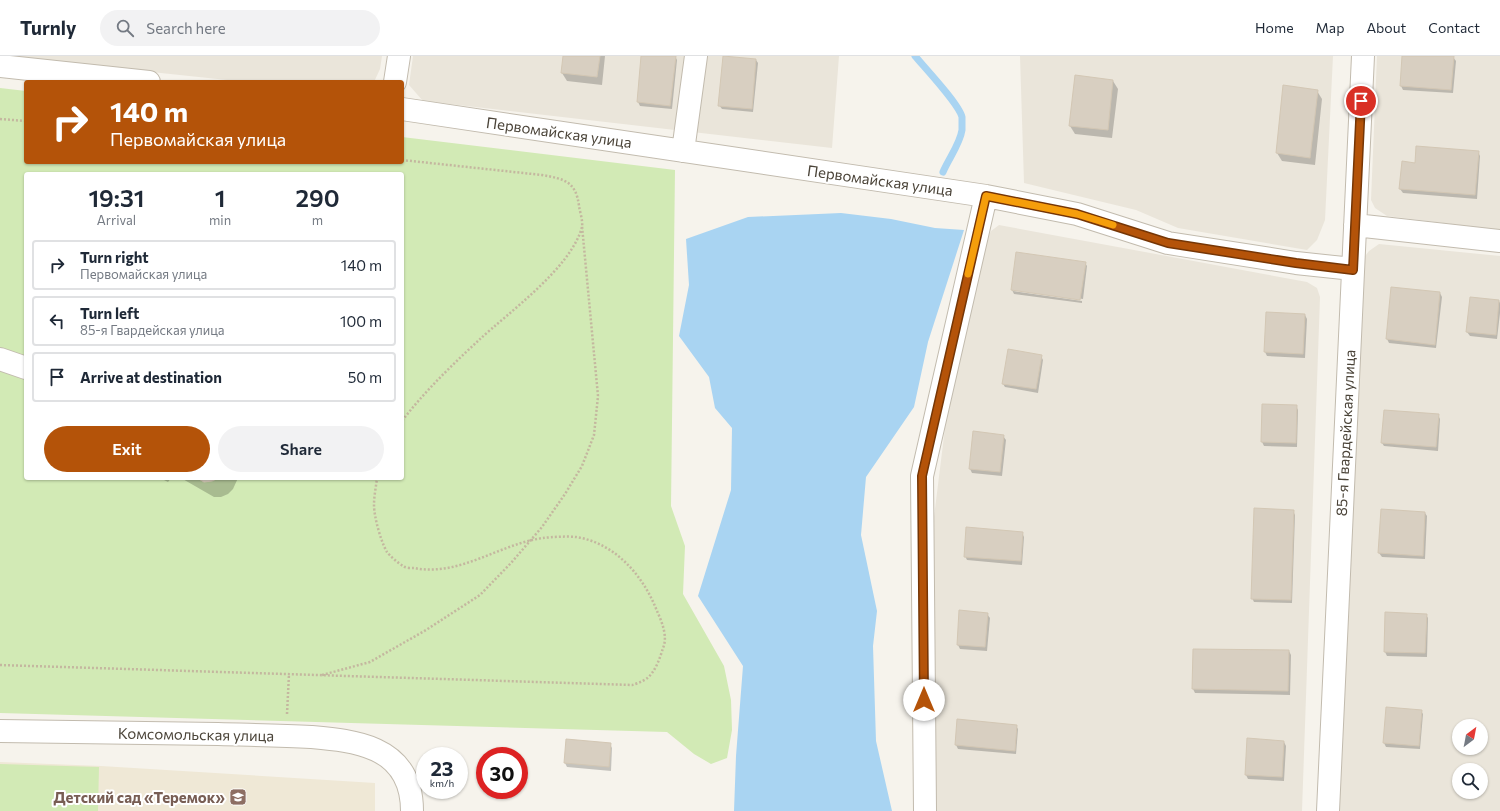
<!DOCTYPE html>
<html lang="en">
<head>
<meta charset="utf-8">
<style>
	:root { --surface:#fff; --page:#f2f2f3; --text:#1f2937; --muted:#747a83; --line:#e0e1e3; --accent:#b45309 }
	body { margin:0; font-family:Commissioner,sans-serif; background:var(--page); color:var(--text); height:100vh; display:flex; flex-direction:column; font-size:15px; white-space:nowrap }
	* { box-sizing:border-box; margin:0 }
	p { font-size:13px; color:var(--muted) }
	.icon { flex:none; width:22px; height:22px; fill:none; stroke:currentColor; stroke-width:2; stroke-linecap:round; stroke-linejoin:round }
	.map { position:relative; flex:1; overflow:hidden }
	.side { position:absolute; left:24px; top:116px; width:380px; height:308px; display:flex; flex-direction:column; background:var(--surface); border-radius:4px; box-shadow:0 1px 3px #0004 }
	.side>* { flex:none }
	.banner { position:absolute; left:24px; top:24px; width:380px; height:84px; border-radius:4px; box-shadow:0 1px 3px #0004; background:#b45309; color:#fff; overflow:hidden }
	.needle { width:26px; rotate:32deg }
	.tools { position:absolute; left:1452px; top:663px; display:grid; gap:8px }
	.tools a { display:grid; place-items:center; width:36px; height:36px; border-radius:50%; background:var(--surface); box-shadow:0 1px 3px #0004; font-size:20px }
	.speed { position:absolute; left:416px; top:691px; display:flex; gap:8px; font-size:20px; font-weight:700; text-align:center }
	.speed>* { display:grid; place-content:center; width:52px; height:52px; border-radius:50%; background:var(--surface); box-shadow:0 1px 3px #0004; line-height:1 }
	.speed small { font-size:10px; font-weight:400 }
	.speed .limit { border:6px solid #d22; background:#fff; color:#111 }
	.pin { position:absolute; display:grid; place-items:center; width:34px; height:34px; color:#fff; margin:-17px; border:2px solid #fff; border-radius:50%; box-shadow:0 1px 4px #0007 }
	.me { position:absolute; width:44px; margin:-22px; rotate:0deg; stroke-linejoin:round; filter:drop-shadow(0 0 3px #0008) }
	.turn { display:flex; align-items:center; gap:14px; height:84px; padding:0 20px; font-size:18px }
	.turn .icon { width:52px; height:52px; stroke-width:2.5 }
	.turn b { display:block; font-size:28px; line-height:34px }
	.eta { display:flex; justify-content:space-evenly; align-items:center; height:68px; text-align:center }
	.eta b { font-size:24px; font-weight:600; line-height:28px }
	.cta { display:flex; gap:8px; margin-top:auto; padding:8px 20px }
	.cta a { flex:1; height:46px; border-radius:24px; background:var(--accent); color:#fff; font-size:16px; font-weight:600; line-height:46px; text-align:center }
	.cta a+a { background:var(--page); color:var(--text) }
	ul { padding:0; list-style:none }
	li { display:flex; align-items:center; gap:12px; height:50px; margin:0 8px 6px; padding:0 12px; border:2px solid var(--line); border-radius:4px }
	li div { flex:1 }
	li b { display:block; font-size:15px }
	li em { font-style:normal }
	header { display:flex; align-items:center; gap:24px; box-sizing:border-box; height:56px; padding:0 20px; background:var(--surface); border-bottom:1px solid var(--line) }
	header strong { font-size:19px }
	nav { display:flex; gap:22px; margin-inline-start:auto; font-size:14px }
	.search { width:280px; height:36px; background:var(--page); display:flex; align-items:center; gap:10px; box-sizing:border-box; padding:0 14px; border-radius:22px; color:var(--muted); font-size:15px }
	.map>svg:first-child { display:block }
	.residential { fill:#eae5da; fill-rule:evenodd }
	.education { fill:#efe8d6 }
	.green { fill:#d2eab5; fill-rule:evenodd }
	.water { fill:#a9d4f2 }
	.shadow { fill:#0003 }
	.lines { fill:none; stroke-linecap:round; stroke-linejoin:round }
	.stream { stroke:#a9d4f2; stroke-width:7 }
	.building { fill:#d8cfc1; stroke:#d3c7b4 }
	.minor-casing { stroke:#c2bbae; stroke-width:24 }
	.path { stroke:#c4b79f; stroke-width:2.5; stroke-dasharray:2 2; stroke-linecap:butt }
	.minor { stroke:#fff; stroke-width:22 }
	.route-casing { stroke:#753606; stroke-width:10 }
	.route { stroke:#b45309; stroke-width:7 }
	.slow { stroke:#f59e0b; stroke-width:7 }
	.labels { text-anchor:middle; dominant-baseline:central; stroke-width:4; stroke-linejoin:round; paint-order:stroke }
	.street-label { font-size:15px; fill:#4b4439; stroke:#fff }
	.education-label { font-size:15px; font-weight:bold; fill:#785e54; stroke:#fff; text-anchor:end }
</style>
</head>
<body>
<header>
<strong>Turnly</strong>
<div class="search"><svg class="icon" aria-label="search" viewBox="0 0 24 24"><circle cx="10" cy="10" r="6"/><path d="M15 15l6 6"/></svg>Search here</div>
<nav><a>Home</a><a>Map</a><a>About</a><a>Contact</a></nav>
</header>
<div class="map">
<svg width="1500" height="755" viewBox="0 0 1500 755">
	<rect width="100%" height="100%" fill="#f6f3ec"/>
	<path class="residential" d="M0,0H382L380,13L374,26H246Z
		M413,0H839L832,92L423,45L409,29Z
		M1020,0H1333L1325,164L1317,184L1307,194L1178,172L1136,154L1024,127Z
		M1377,0H1500V174L1387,160L1375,152L1371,144Z
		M999,169L1307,226L1317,232L1320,241L1302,755H931L934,461L946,364L986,183L991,175Z
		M1379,188L1500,200V755H1337L1362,204L1369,195ZM1459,670H1481V692H1459ZM1459,714H1481V736H1459Z"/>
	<path class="education" d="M0,706L101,710L375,727V755H0Z"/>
	<path class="green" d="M0,32L26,35V106H402V81L675,114L671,450L685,490L683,538L724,610L731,644L732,674L727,702L711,708L694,698L667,676L0,657ZM26,118H402V422H26Z
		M0,708L99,711L98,755H0Z"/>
	<path class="water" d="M841,157L891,163L935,172L964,174L928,286L914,351L866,421L861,479L877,555L873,590L876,685L892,755H734L736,700L743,610L698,540L731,434L732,372L715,352L709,321L679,280L689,229L686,183L748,161Z"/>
	<path class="shadow" d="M564,0H605L602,29L567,25L562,17Z
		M642,0H675L677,4L672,53L640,50L638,46Z
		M1403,0L1453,1L1456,5L1453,37L1403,34L1401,30Z
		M756,4L758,7L753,56L722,53L719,49Z
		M1113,25L1118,33L1112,82L1075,78L1070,70Z
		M1284,31L1317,35L1322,43L1315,109L1282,105L1277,97Z
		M1478,96L1480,100L1477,143L1403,137L1400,133L1415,108Z
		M1017,197L1085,207L1087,210L1083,243L1013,233V235L1082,245V247L1014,238L1012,234Z
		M1440,237L1442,241L1436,292L1389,287L1387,283Z
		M1471,242L1499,245L1500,247V257L1497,283L1470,280L1467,276Z
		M1305,259L1307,263L1305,302L1267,300L1265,296Z
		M1041,300L1043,304L1038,337L1005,331L1003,328Z
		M1296,350L1298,354L1297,391L1264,390L1262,386Z
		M1438,359L1440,363L1438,395L1384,390L1382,387Z
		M1003,380L1006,384L1002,420L972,417L970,413Z
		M160,422H171L168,426Z
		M181,422H238L233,433L228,438L221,441H214Z
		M1293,455L1295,459L1292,547L1254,546L1252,542Z
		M1425,457L1427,460L1425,503L1382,501L1379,497Z
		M1022,477L1024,481L1022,509L967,504L965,500Z
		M987,558L990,562L987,595L960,593L958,589Z
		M1426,559L1428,562L1427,601L1387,600L1385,596Z
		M1289,595L1291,599L1290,639L1195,637L1193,633Z
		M1421,655L1423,658L1420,693L1386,691L1384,687Z
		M958,665L1016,670L1018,673L1016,698L958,693L956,689Z
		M567,684L610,688L612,692L611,715L567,711L565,707Z
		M1284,686L1286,690L1284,725L1248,723L1246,719Z"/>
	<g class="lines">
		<path class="stream" d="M915,0C925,12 959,48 962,61C962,65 962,70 962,74C960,88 949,102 943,116"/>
	</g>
	<path class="building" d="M563,0H600L597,21L561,17Z
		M641,0H676L670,50L637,46Z
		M723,0L756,3L752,53L718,50Z
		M1402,0H1454L1451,34L1400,30Z
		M1075,19L1113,24L1108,74L1069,70Z
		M1283,29L1318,34L1310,102L1276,97Z
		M1416,90L1479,95L1475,139L1399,133L1402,105L1415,107Z
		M1016,196L1086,206L1080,244L1011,234Z
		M1391,231L1440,236L1435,289L1386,283Z
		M1470,241L1499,244L1496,279L1466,276Z
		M1266,256L1305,258L1303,298L1264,296Z
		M1008,293L1042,299L1036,333L1002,328Z
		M1262,348L1297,349L1296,387L1261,386Z
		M1384,354L1439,358L1436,391L1381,387Z
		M973,375L1004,379L1000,416L969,413Z
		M197,422H219L212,425L204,426Z
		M1254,452L1294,454L1291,544L1251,543Z
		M1381,453L1425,456L1423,500L1378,497Z
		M966,471L1023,476L1021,505L964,501Z
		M959,554L988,557L985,591L957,589Z
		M1385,556L1427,558L1425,597L1384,596Z
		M1193,593L1289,594L1288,635L1192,633Z
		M1386,651L1422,654L1419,690L1383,687Z
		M957,663L1017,669L1015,695L955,689Z
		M1247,682L1284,685L1282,721L1245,719Z
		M566,683L611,687L609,711L564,707Z"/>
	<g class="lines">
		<g class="minor-casing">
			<path id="minor" d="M0,10L149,26
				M395,26L399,0
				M402,53L986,140L1077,158L1168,187L1296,207L1353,213
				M683,95L696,0
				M1355,169L1500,185
				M0,303L26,312
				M0,675C73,676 145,677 218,678C249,679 280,679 311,681C333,683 356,685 376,694C402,706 412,728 412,755
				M925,755L922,420L986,140
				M1328,755L1363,0"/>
		</g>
		<path class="path" d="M0,63L26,65
			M402,104L542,119C564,123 576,125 579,150C580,156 583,165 582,171C571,212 509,256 479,284C452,309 424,336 402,365
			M0,609L632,629C636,628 641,626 646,623C655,617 660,602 663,592C668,581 662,566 657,555C643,519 615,487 576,481C566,480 552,481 543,482C499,488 460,521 414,512C411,512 406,512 403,510C398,507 390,500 387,496C381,486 374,461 374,449C374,440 376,431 377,422
			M322,619L370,606L426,574L480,539L511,507L542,471L565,438L582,410L594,379L598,340L582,170
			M287,658L289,618"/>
		<use href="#minor" class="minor"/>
	</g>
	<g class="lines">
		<g class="route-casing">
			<path id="route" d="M924,644L922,420L986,140L1077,158L1168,187L1296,207L1353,214L1361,45"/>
		</g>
		<use href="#route" class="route"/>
		<path class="slow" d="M968,218L986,140L1077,158L1113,169"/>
	</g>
	<defs>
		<g id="school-square" transform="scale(0.9)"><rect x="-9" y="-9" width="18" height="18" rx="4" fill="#8d6e63" stroke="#fff"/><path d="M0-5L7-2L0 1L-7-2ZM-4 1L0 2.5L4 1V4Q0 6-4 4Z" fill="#fff"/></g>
	</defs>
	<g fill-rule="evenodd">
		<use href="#school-square" x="238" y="741"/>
	</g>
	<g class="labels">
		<g class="street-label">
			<text transform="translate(559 76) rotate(8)">Первомайская улица</text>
			<text transform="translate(880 124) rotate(8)">Первомайская улица</text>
			<text transform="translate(1345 377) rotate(-87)">85-я Гвардейская улица</text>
			<text transform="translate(196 678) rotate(1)">Комсомольская улица</text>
		</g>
		<g class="education-label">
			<text x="225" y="741">Детский сад «Теремок»</text>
		</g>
	</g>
</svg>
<div class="tools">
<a><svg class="needle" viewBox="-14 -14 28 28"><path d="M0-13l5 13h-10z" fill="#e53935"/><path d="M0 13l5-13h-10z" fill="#747a83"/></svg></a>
<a><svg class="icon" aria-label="search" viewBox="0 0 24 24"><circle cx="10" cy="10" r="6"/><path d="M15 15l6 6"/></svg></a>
</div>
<div class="speed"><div>23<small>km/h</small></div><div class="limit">30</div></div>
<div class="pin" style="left:1361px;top:45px;background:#d93025"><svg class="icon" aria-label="arrive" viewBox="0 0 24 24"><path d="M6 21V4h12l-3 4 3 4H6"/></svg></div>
<svg class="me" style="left:924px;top:644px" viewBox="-20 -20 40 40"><circle r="19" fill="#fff"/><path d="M0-13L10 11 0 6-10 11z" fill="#b45309"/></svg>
<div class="banner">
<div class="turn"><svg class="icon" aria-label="right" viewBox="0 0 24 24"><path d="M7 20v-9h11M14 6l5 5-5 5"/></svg><div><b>140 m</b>Первомайская улица</div></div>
</div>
<section class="side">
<div class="eta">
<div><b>19:31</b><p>Arrival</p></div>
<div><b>1</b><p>min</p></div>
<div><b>290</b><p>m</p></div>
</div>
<ul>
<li><svg class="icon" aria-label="right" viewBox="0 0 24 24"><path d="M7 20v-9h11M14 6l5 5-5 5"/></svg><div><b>Turn right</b><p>Первомайская улица</p></div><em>140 m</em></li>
<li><svg class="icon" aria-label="left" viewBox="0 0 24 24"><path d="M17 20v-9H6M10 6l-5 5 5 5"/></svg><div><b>Turn left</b><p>85-я Гвардейская улица</p></div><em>100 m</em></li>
<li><svg class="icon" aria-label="arrive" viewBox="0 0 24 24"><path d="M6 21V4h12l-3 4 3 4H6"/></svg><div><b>Arrive at destination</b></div><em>50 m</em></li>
</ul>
<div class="cta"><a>Exit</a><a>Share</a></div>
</section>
</div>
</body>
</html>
